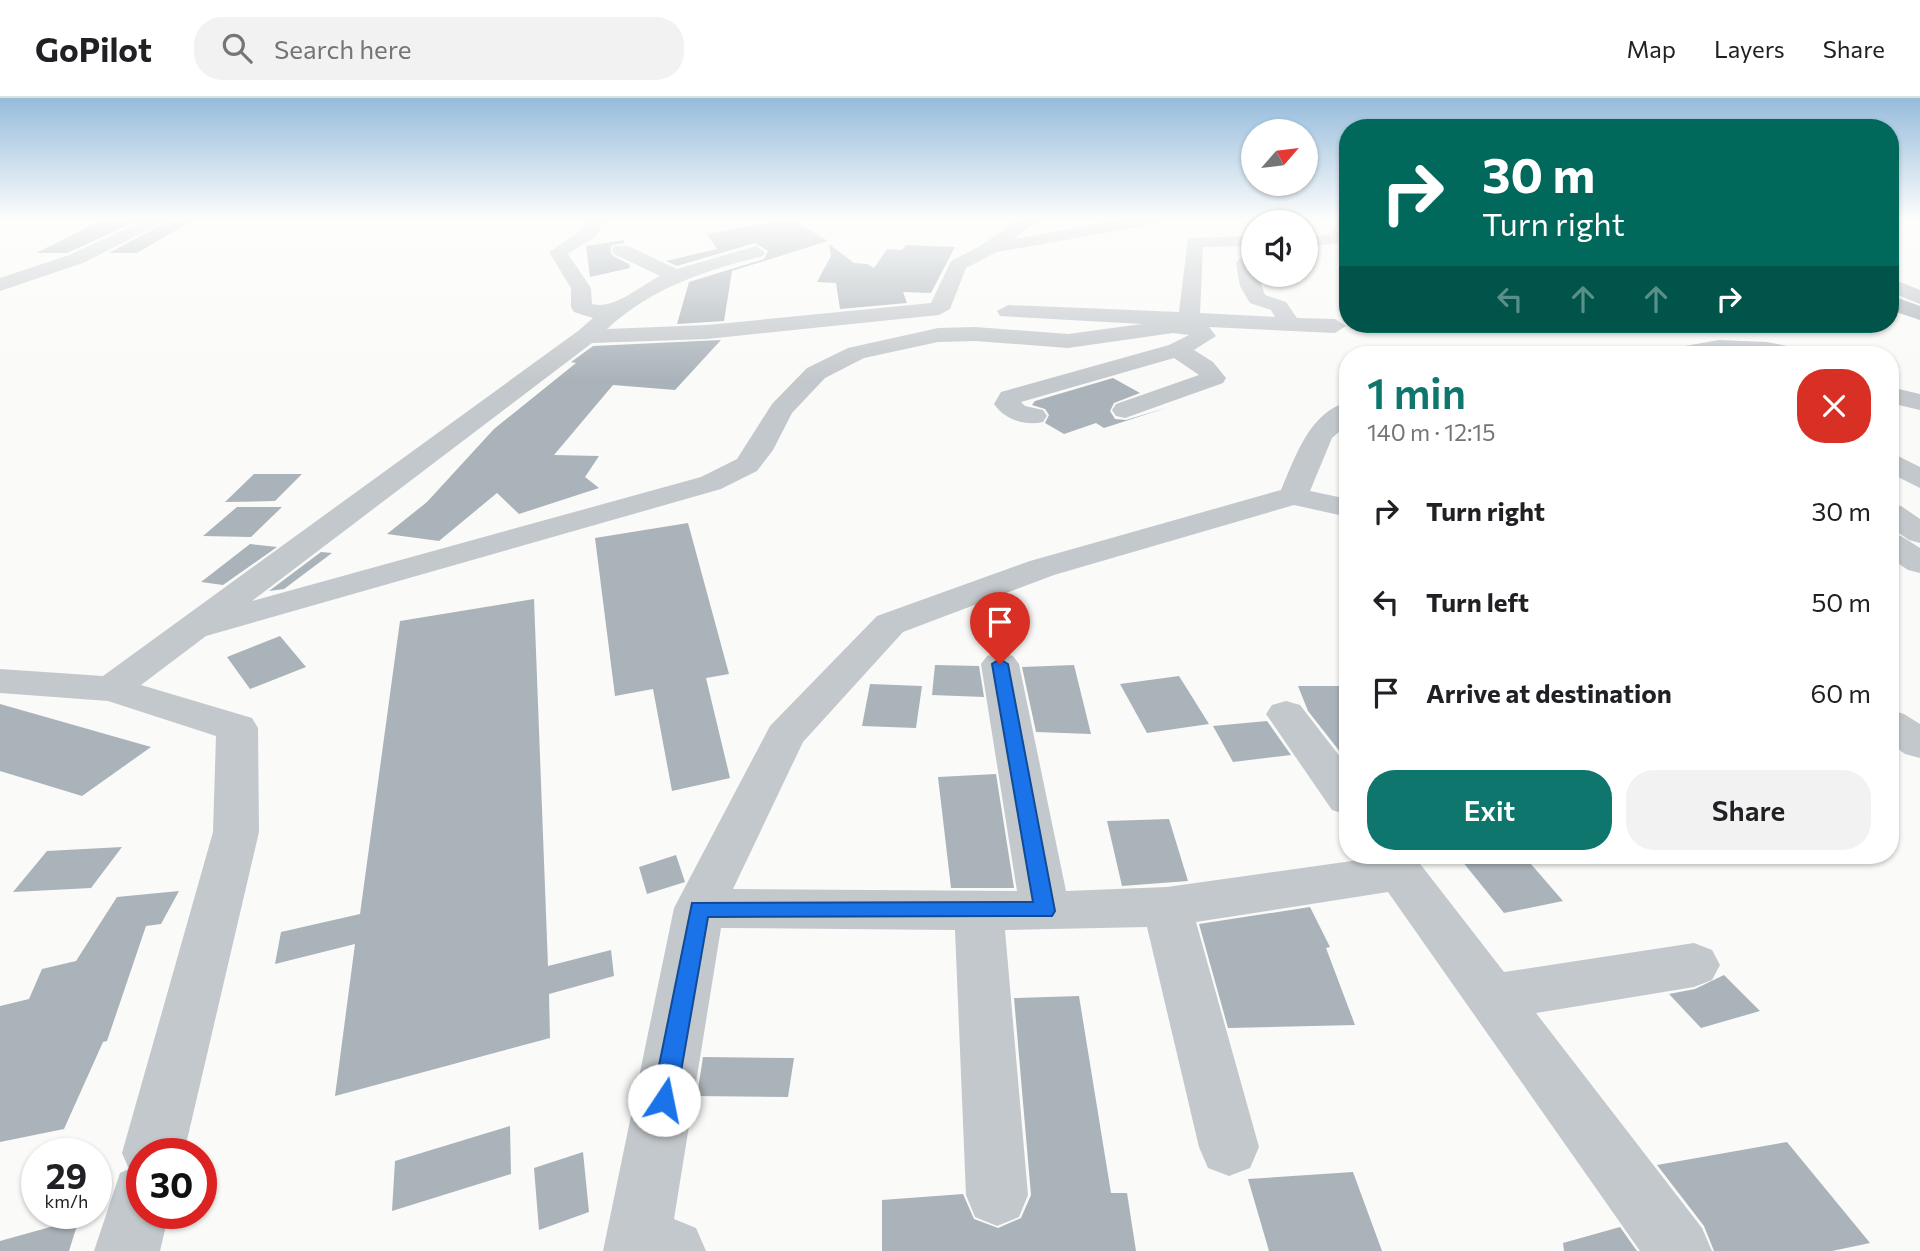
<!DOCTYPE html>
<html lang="en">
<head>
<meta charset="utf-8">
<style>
	:root { --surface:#fff; --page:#f2f2f2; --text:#202124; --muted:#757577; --line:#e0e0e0; --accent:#0f766e }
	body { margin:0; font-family:Commissioner,sans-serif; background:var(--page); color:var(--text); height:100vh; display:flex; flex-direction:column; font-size:26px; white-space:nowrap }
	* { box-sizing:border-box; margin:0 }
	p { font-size:23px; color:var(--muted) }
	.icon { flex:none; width:38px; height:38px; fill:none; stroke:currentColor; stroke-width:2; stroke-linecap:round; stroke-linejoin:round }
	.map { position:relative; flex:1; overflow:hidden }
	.panel { position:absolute; left:1339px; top:248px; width:560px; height:518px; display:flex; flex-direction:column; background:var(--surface); border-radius:28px; box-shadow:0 2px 5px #0004 }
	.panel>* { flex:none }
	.hud { position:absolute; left:1339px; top:21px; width:560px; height:214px; border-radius:28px; box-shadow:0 2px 5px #0004; background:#00695c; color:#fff; overflow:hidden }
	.needle { width:46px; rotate:62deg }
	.controls { position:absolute; left:1241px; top:21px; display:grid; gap:14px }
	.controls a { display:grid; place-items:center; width:77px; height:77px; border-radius:50%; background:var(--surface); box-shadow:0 2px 5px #0004; font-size:35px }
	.speed { position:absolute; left:21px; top:1040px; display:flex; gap:14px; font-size:35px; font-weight:700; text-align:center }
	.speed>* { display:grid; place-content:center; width:91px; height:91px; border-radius:50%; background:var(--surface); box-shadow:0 2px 5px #0004; line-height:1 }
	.speed small { font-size:18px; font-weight:400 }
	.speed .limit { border:10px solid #d22; background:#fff; color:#111 }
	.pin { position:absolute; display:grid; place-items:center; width:60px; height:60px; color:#fff; margin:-72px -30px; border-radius:50% 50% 50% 0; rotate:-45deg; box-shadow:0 0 7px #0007 }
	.pin .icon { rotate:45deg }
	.me { position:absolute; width:77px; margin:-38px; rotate:11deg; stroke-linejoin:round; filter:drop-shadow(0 0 5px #0008) }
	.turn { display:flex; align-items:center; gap:24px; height:147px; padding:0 28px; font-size:32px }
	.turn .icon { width:91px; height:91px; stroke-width:2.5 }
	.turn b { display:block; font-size:49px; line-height:60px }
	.lanes { display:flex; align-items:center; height:66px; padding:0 28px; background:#0003; justify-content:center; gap:35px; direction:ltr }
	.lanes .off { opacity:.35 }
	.round { display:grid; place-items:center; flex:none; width:74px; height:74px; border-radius:28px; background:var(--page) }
	.headline { display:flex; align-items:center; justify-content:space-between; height:119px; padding:0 28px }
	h1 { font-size:42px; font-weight:600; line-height:52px; color:var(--accent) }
	.cta { display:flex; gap:14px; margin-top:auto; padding:14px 28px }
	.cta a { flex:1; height:80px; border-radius:28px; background:var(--accent); color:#fff; font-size:28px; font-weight:600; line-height:80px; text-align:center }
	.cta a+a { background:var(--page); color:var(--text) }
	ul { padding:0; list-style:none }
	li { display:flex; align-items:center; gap:21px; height:91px; padding:0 28px }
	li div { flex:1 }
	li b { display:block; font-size:26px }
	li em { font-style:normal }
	header { display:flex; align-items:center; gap:42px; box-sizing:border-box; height:98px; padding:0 35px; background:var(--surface); border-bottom:2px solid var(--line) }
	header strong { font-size:33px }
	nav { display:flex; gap:38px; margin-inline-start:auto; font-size:24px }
	.search { width:490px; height:63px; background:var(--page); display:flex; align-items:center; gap:18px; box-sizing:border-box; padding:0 24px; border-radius:28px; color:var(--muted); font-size:26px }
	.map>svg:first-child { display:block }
	.building { fill:#aab3b9 }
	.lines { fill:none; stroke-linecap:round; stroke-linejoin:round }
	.minor { fill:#c3c8cc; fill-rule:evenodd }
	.route { fill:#1a73e8; stroke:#114b97; stroke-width:2 }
</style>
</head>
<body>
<header>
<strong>GoPilot</strong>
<div class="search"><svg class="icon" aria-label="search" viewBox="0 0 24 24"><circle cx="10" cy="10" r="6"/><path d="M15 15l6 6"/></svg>Search here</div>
<nav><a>Map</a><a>Layers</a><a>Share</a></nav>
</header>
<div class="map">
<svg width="1920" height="1153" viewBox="0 0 1920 1153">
	<rect width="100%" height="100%" fill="#fafaf8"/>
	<path class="building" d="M104,121H142L67,155H36Z
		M172,121H195L137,155H109Z
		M791,121L828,143L732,173L724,223L677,226L689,184L764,161L768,153L755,145L677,168L666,163L717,151L707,136Z
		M624,142V145L612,147L610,153L613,158L629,166L630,170L590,179L586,148Z
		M829,146L854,165L867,166L874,170L887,151L902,152L906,147L955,149L931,195L903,194L907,205L840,211L836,185L817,184L831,158Z
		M1890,197L1920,208V222L1890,212Z
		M721,242L675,292L613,287L554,357L599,358L585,379L599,390L519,416L497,395L439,443L387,436L427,404L494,331L576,265L571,264L593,248Z
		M1113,280L1140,295L1114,305L1110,313L1115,321L1126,322L1169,309L1104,330L1096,325L1064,336L1045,325L1049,317L1045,311L1032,307L1035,303Z
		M254,376H302L275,403L225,404Z
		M237,409H282L251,439L203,438Z
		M688,425L729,576L706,580L730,680L672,693L653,591L615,598L595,440Z
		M250,446L277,449L223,487L201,484Z
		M321,454L332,455L284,491L269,493Z
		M534,501L548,868L611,852L614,878L549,896L550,940L335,998L355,846L275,866L281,834L360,816L400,523Z
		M280,538L306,569L250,591L227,559Z
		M935,567L979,568L984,599L932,597Z
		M1074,567L1091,636L1036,634L1022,569Z
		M1179,578L1209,626L1147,635L1120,586Z
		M870,586L922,588L916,630L862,628Z
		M1298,588H1348V664L1308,613Z
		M0,606L151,649L82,698L0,673Z
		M1267,623L1291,657L1233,664L1213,628Z
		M996,676L1014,790H951L938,679Z
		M1169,721L1188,783L1122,788L1107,723Z
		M122,749L91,790L13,794L47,753Z
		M676,757L685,784L647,796L639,769Z
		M1458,758H1524L1563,803L1504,815Z
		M179,793L161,826L146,828L107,943L103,944L64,1031L0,1044V908L29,901L42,871L76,863L117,799Z
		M1310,809L1330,849L1326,850L1355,927L1228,930L1199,826Z
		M1724,877L1760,913L1701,930L1669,896L1695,891Z
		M1079,898L1111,1095H1127L1136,1153H882V1102L963,1096L974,1121L998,1130L1021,1120L1031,1097L1014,900Z
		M703,959L794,960L788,999L697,998Z
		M510,1028L511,1076L392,1113L395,1063Z
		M1787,1044L1870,1145L1832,1153H1714L1704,1128L1657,1067Z
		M583,1054L589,1114L539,1132L534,1070Z
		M1353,1074L1382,1153H1269L1248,1081Z
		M79,1121L69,1153H0V1143Z
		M1620,1129L1637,1153H1564L1563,1145Z"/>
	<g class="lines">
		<path class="minor" d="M148,121H170L83,165L0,193V180L69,157Z
			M587,121H605L595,139L568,156L591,190L592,206C614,212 640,188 660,178L614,156L612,152L614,148H628L677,171L756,148L765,154L763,158C706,172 651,190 607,231L707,227L931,205L951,163L980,148L1020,121H1039L1014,141L1126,121H1163L1155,126L997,154L966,170L950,211L939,217L707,241L592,245L252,503L701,379L737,361L772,306L807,270L848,250L938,230L975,229L1068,236L1142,226L1000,218L997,213L1008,207L1179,214L1188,140L1253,138V148L1203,149L1200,215L1275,219L1271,212L1250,205L1240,188L1236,165L1239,161L1253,158V177H1258L1265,197L1286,204L1297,220L1335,221L1346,228L1335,235L1209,229L1216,238L1194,252L1213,264L1226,280L1223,285L1125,320L1116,318L1112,312L1116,306L1199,277L1174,260L1021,304L1025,308L1043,312L1047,318L1043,324C1025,328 1005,322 994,306L1001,294L1169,247L1189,237L1173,235L1068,250L975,243L938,244L864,260L825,280L792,315L773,352L757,373L721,391L206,538L141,587L252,620L258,630L259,734L184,1055H142V1115H169L160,1153H94L120,1075L129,1071L122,1055L213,734L216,638L108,603L0,595V571L103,578L578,233L593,220L574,214L571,209V190L549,154L582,132Z
			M1341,126L1348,128L1347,144L1306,149V139L1332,136L1335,127Z
			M1890,180L1920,192V206L1890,194Z
			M1719,242L1767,244L1808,252L1812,257H1658L1662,252Z
			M1890,289L1920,296V312L1890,305Z
			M1348,304V326L1332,340L1310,393L1348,401V419L1294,407L1054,477L903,534L803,644L733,791L1017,793L981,566L987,558L1000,554L1013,558L1019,566L1066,793L1167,789L1366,761L1365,758H1414L1504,874L1694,845L1712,852L1720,867L1712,882L1694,889L1536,915L1702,1130L1712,1153H1640L1388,794L1196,824L1259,1049L1250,1070L1229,1078L1208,1070L1199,1049L1147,829L1005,832L1028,1097L1019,1119L997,1128L975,1119L966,1097L955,832L721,830L674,1121L696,1130L706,1153H603L674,810L770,628L877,518L1030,463L1281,392C1295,360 1309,314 1348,304Z
			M1890,354L1920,369V390L1890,375Z
			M1890,406L1901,408L1920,421V445L1909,442L1890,429Z
			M1890,435L1901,438L1920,450V475L1908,472L1890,460Z
			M1286,603L1300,607L1348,669V717L1332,712L1266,616L1272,607Z
			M1890,612L1904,616L1920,626V660L1905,656L1890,645Z"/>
	</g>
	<linearGradient id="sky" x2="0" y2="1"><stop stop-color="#96bcdc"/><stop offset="0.43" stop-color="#fdfdfc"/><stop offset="1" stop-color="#fdfdfc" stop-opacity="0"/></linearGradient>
	<rect width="1920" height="282" fill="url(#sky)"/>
	<path class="route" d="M1000,561L1008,566L1055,813L1052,818L708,819L676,1002L672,1010L664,1013L655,1010L652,1002L692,805L1033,804L992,566Z"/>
</svg>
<div class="controls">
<a><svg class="needle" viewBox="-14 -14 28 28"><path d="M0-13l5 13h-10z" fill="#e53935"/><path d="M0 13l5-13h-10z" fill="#757577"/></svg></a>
<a><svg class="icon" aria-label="sound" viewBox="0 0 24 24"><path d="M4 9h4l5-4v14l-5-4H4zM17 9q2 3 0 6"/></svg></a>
</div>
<div class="speed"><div>29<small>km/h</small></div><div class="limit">30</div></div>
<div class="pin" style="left:1000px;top:566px;background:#d93025"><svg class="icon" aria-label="arrive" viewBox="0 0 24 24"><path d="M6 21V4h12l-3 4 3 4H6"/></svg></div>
<svg class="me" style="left:664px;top:1002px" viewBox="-20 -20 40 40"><circle r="19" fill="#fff"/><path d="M0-13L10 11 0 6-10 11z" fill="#1a73e8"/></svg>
<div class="hud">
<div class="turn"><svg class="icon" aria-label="right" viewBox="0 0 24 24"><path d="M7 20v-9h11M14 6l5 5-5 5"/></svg><div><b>30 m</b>Turn right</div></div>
<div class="lanes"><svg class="icon off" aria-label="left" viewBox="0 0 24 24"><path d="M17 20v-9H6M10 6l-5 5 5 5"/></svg><svg class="icon off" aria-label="ahead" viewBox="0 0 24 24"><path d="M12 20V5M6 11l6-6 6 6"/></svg><svg class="icon off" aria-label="ahead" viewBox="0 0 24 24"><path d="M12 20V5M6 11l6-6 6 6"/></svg><svg class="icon" aria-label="right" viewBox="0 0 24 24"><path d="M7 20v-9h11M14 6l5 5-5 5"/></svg></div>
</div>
<section class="panel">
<div class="headline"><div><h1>1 min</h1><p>140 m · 12:15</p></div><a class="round" style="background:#d93025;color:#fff"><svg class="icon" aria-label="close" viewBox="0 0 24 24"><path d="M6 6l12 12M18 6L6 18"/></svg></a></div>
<ul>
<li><svg class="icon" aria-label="right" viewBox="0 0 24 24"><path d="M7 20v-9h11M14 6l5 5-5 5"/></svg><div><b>Turn right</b></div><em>30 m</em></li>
<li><svg class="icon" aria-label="left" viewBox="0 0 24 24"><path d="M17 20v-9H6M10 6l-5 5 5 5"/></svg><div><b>Turn left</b></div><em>50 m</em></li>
<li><svg class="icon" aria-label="arrive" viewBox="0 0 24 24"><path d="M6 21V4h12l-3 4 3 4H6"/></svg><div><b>Arrive at destination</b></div><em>60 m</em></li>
</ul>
<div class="cta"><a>Exit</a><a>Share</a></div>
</section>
</div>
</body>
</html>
